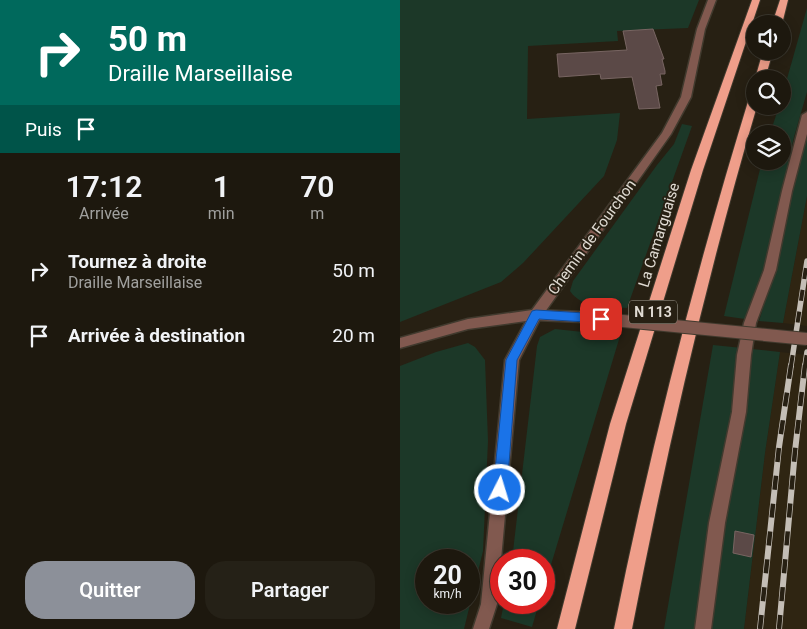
<!DOCTYPE html>
<html lang="fr">
<head>
<meta charset="utf-8">
<style>
	:root { --surface:#1d180e; --page:#252117; --text:#f1f3f6; --muted:#a0a09e; --line:#3b372e; --accent:#8c9099 }
	body { margin:0; font-family:Roboto,sans-serif; background:var(--page); color:var(--text); height:100vh; display:flex; flex-direction:column; font-size:19px; white-space:nowrap }
	* { box-sizing:border-box; margin:0 }
	p { font-size:16px; color:var(--muted) }
	.icon { flex:none; width:28px; height:28px; fill:none; stroke:currentColor; stroke-width:2; stroke-linecap:round; stroke-linejoin:round }
	.map { position:relative; flex:1; overflow:hidden }
	.sheet { display:flex; flex-direction:column; background:var(--surface); width:400px }
	.sheet>* { flex:none }
	.hud { background:#00695c; color:#fff; overflow:hidden }
	.buttons { position:absolute; left:346px; top:15px; display:grid; gap:10px }
	.buttons a { display:grid; place-items:center; width:45px; height:45px; border-radius:50%; background:var(--surface); box-shadow:0 2px 12px #0003,0 0 0 1px var(--line); font-size:25px }
	.speed { position:absolute; left:15px; top:549px; display:flex; gap:10px; font-size:25px; font-weight:700; text-align:center }
	.speed>* { display:grid; place-content:center; width:65px; height:65px; border-radius:50%; background:var(--surface); box-shadow:0 2px 12px #0003,0 0 0 1px var(--line); line-height:1 }
	.speed small { font-size:12px; font-weight:400 }
	.speed .limit { border:8px solid #d22; background:#fff; color:#111 }
	.pin { position:absolute; display:grid; place-items:center; width:42px; height:42px; color:#fff; margin:-21px; border-radius:10px; box-shadow:0 2px 8px #0006 }
	.me { position:absolute; width:55px; margin:-28px; rotate:5deg; stroke-linejoin:round; filter:drop-shadow(0 0 4px #0008) }
	.turn { display:flex; align-items:center; gap:18px; height:105px; padding:0 25px; font-size:22px }
	.turn .icon { width:65px; height:65px; stroke-width:2.5 }
	.turn b { display:block; font-size:35px; line-height:42px }
	.then { display:flex; align-items:center; height:48px; padding:0 25px; background:#0003; gap:10px; font-size:19px }
	.eta { display:flex; justify-content:space-evenly; align-items:center; height:85px; text-align:center }
	.eta b { font-size:30px; font-weight:600; line-height:35px }
	.button { display:flex; gap:10px; margin-top:auto; padding:10px 25px }
	.button a { flex:1; height:58px; border-radius:20px; background:var(--accent); color:#fff; font-size:20px; font-weight:600; line-height:58px; text-align:center }
	.button a+a { background:var(--page); color:var(--text) }
	ul { padding:0; list-style:none }
	li { display:flex; align-items:center; gap:15px; height:65px; padding:0 25px }
	li div { flex:1 }
	li b { display:block; font-size:19px }
	li em { font-style:normal }
	main { display:flex; flex:1; min-height:0 }
	.map>svg:first-child { display:block }
	.built { fill:#2f2512 }
	.green { fill:#1c3828; fill-rule:evenodd }
	.building { fill:#5b4947; stroke:#786562 }
	.lines { fill:none; stroke-linecap:round; stroke-linejoin:round }
	.service-casing { stroke:#413a2e; stroke-width:3 }
	.minor-casing { stroke:#413a2e; stroke-width:3 }
	.tertiary-casing { stroke:#413a2e; stroke-width:3 }
	.trunk-casing { stroke:#413a2e; stroke-width:2 }
	.service { fill:#81594f; fill-rule:evenodd }
	.minor { fill:#81594f; fill-rule:evenodd }
	.tertiary { fill:#81594f; fill-rule:evenodd }
	.trunk { fill:#ef9e8a; fill-rule:evenodd }
	.rail-far1-casing { stroke:#c4beb6; stroke-width:5.5 }
	.rail-casing { stroke:#c4beb6; stroke-width:6 }
	.rail-far1 { stroke:#272013; stroke-width:4; stroke-dasharray:11; stroke-linecap:butt }
	.rail { stroke:#272013; stroke-width:4.5; stroke-dasharray:14; stroke-linecap:butt }
	.tertiary-bridge-casing { stroke:#413a2e; stroke-width:14; stroke-linecap:butt }
	.tertiary-bridge { stroke:#81594f; stroke-width:12 }
	.route { fill:#1a73e8; stroke:#114b97 }
	.labels { text-anchor:middle; dominant-baseline:central; stroke-width:4; stroke-linejoin:round; paint-order:stroke }
	.shield { fill:#272013; stroke:#a8a399; stroke-width:1 }
	.shield-label { font-size:14px; font-weight:bold; fill:#e0dbd3 }
	.street-label { font-size:15px; fill:#e0dbd3; stroke:#272013 }
</style>
</head>
<body>
<main>
<section class="sheet">
<div class="hud">
<div class="turn"><svg class="icon" aria-label="right" viewBox="0 0 24 24"><path d="M7 20v-9h11M14 6l5 5-5 5"/></svg><div><b>50 m</b>Draille Marseillaise</div></div>
<div class="then">Puis<svg class="icon" aria-label="arrive" viewBox="0 0 24 24"><path d="M6 21V4h12l-3 4 3 4H6"/></svg></div>
</div>
<div class="eta">
<div><b>17:12</b><p>Arrivée</p></div>
<div><b>1</b><p>min</p></div>
<div><b>70</b><p>m</p></div>
</div>
<ul>
<li><svg class="icon" aria-label="right" viewBox="0 0 24 24"><path d="M7 20v-9h11M14 6l5 5-5 5"/></svg><div><b>Tournez à droite</b><p>Draille Marseillaise</p></div><em>50 m</em></li>
<li><svg class="icon" aria-label="arrive" viewBox="0 0 24 24"><path d="M6 21V4h12l-3 4 3 4H6"/></svg><div><b>Arrivée à destination</b></div><em>20 m</em></li>
</ul>
<div class="button"><a>Quitter</a><a>Partager</a></div>
</section>
<div class="map">
<svg width="407" height="629" viewBox="0 0 407 629">
	<rect width="100%" height="100%" fill="#272013"/>
	<path class="built" d="M407,196V326L383,323Z
		M380,352L407,355V629H344L365,453Z"/>
	<path class="green" d="M0,0H299L288,28L217,31L218,41L128,46L127,119L220,113L217,140L204,176L123,263L101,282L0,322Z
		M407,8V92L394,137L365,264L345,319L324,316L362,161H382V134H370L379,106H382L383,93Z
		M282,124L292,126L227,308C207,306 182,309 170,291L173,281L257,165L274,144Z
		M407,138V196L383,323L359,321C378,261 389,198 407,138Z
		M155,329L220,336L144,588V560H112L137,346L140,337Z
		M68,343L75,347L85,360L88,441L83,551L64,629H0V366L36,352ZM26,560H69V602H26Z
		M313,345L380,352L365,453L344,629H264Z
		M104,603H139L132,627L101,618Z"/>
	<path class="building" d="M253,29L264,59H262L265,71V74H260L262,85L256,86L260,108L239,109L232,77L201,79L200,74L159,77L157,54L227,50L223,31Z
		M335,531L354,535L351,557L333,553Z"/>
	<g class="lines">
		<g class="service-casing">
			<path id="service" d="M407,112V134L392,191L376,270L356,323L351,355L346,412L325,523L311,629H295L309,523L332,412L337,355L344,323L364,270L382,191L402,115Z"/>
		</g>
		<g class="minor-casing">
			<path id="minor" d="M308,0H316L305,29L291,97L271,134L140,319L119,360L97,604L89,629H73L81,604L105,360L126,321L68,329L0,348V338L68,319L132,310L262,133L281,97L297,29Z"/>
		</g>
		<g class="tertiary-casing">
			<path id="tertiary" d="M136,310L182,312L186,313L188,317L186,321L182,322L136,320L132,319L130,315L132,311Z"/>
		</g>
		<g class="trunk-casing">
			<path id="trunk" d="M352,0H360L303,170L226,424L175,629H157L210,424L291,170Z
				M380,0H388L382,24H372Z
				M363,51H373L365,79H355Z
				M355,92V106H357C306,279 266,453 232,629H214C250,449 296,271 350,95Z"/>
		</g>
		<use href="#service" class="service"/>
		<use href="#minor" class="minor"/>
		<use href="#tertiary" class="tertiary"/>
		<use href="#trunk" class="trunk"/>
		<g class="rail-far1-casing">
			<path id="rail-far1" d="M391,366L407,261
				M405,366L407,352"/>
		</g>
		<g class="rail-casing">
			<path id="rail" d="M360,629L379,447L391,365
				M379,629L395,451L405,365"/>
		</g>
		<use href="#rail-far1" class="rail-far1"/>
		<use href="#rail" class="rail"/>
		<g class="tertiary-bridge-casing">
			<path id="tertiary-bridge" d="M182,317L407,339"/>
		</g>
		<use href="#tertiary-bridge" class="tertiary-bridge"/>
	</g>
	<path class="route" d="M136,310L201,314L207,319L201,323L139,319L117,360L107,490L105,495L100,497L95,495L93,490L106,360L132,311Z"/>
	<g class="labels">
		<rect class="shield" x="229" y="300.5" width="48" height="23" rx="4"/>
		<g class="shield-label">
			<text x="253" y="312">N 113</text>
		</g>
		<g class="street-label">
			<text transform="translate(259 235) rotate(-73)">La Camarguaise</text>
			<text transform="translate(192 237) rotate(-54)">Chemin de Fourchon</text>
		</g>
	</g>
</svg>
<div class="buttons">
<a><svg class="icon" aria-label="sound" viewBox="0 0 24 24"><path d="M4 9h4l5-4v14l-5-4H4zM17 9q2 3 0 6"/></svg></a>
<a><svg class="icon" aria-label="search" viewBox="0 0 24 24"><circle cx="10" cy="10" r="6"/><path d="M15 15l6 6"/></svg></a>
<a><svg class="icon" aria-label="layers" viewBox="0 0 24 24"><path d="M12 4l9 5-9 5-9-5zM3 14l9 5 9-5"/></svg></a>
</div>
<div class="speed"><div>20<small>km/h</small></div><div class="limit">30</div></div>
<div class="pin" style="left:201px;top:319px;background:#d93025"><svg class="icon" aria-label="arrive" viewBox="0 0 24 24"><path d="M6 21V4h12l-3 4 3 4H6"/></svg></div>
<svg class="me" style="left:100px;top:490px" viewBox="-20 -20 40 40"><circle r="17" fill="#1a73e8" stroke="#fff" stroke-width="3"/><path d="M0-11L8 9 0 5-8 9z" fill="#fff"/></svg>
</div>
</main>
</body>
</html>
